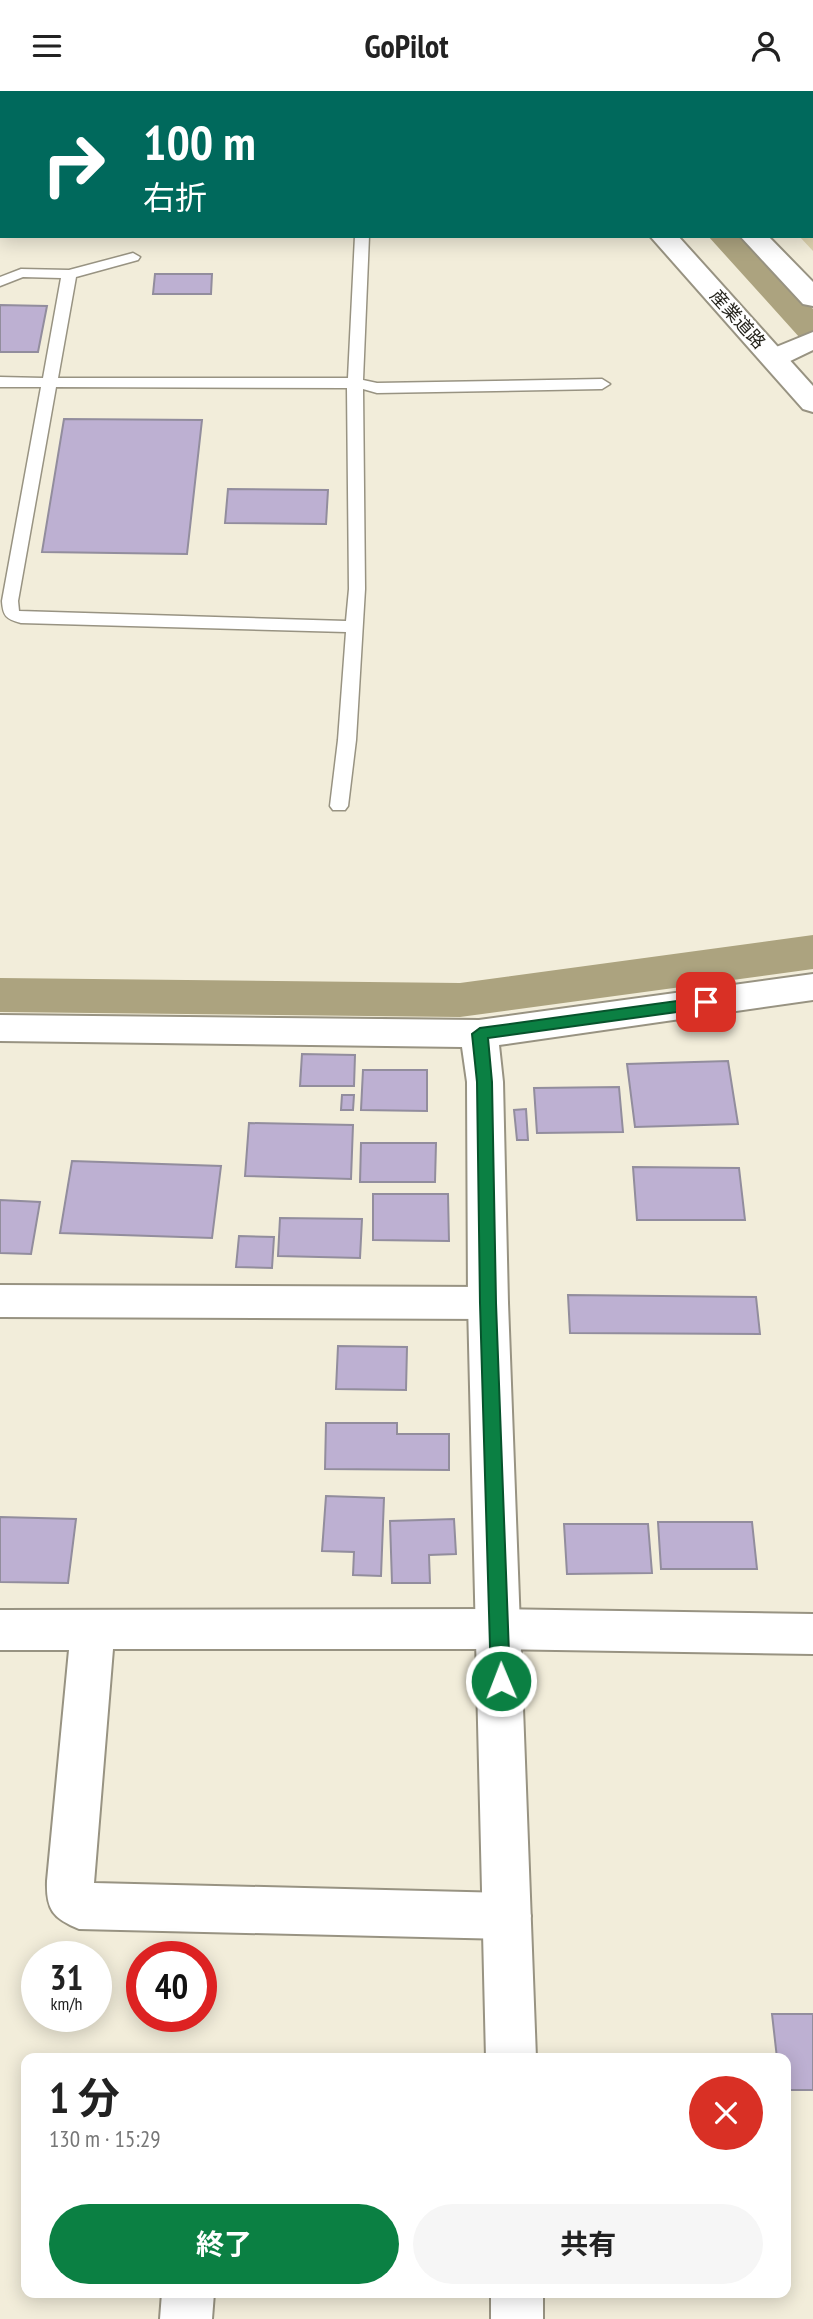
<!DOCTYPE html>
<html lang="ja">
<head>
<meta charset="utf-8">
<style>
	:root { --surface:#fff; --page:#f6f6f6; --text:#222; --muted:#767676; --accent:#0b8043 }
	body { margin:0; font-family:"PT Sans Narrow","Noto Sans JP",sans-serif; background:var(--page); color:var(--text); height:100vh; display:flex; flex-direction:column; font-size:26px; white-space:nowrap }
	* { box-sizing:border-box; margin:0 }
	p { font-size:23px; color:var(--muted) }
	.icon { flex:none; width:38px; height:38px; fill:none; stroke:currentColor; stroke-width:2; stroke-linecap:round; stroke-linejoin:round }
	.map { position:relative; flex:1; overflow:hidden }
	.side { position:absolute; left:21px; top:1962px; width:770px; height:245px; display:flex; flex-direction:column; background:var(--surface); border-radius:14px; box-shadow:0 4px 18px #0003 }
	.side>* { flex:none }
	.top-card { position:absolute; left:0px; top:0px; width:814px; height:147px; box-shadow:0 4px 18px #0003; background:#00695c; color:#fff; overflow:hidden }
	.speed { position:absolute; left:21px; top:1850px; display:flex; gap:14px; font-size:35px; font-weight:700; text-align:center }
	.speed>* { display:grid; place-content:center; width:91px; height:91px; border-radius:50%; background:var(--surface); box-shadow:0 4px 18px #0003; line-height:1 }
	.speed small { font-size:18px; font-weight:400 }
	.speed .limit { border:10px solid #d22; background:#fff; color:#111 }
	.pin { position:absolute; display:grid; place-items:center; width:60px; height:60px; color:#fff; margin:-30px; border-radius:14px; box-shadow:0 4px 10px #0006 }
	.me { position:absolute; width:77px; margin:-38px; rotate:359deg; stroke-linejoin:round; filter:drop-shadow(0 0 5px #0008) }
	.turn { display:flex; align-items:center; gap:24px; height:147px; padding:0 28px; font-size:32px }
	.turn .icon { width:91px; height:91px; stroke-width:2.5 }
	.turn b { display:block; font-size:49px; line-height:60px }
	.round { display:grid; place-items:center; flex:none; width:74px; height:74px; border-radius:37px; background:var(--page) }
	.summary { display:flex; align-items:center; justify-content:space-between; height:119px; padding:0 28px }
	h1 { font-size:42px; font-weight:700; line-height:52px }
	.primary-button { display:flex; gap:14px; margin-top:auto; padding:14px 28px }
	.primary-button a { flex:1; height:80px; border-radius:42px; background:var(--accent); color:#fff; font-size:28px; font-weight:700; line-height:80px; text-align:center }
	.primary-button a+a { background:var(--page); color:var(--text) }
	header { display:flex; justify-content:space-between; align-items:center; height:91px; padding:0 28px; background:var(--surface); font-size:32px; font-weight:700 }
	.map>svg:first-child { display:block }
	.green { fill:#dbd1ad }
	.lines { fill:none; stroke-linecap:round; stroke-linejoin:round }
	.canal { fill:#aca37f; fill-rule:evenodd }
	.building { fill:#bdb0d2; stroke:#928d9d; stroke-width:2 }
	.lane-casing { stroke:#989382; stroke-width:3 }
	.street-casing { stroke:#989382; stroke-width:4 }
	.secondary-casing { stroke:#989382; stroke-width:4 }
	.lane { fill:#fff; fill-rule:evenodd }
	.street { fill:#fff; fill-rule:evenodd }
	.secondary { fill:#fff; fill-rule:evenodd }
	.route { fill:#0b8043; stroke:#07532c; stroke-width:2 }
	.labels { text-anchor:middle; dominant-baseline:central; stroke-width:5; stroke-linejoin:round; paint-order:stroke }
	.far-street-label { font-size:18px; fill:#25241d; stroke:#fff }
</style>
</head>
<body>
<header><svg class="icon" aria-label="menu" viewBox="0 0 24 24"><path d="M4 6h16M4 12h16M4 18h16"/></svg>GoPilot<svg class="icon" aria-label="person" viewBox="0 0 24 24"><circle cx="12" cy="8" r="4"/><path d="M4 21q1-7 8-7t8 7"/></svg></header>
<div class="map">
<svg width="813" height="2228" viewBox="0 0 813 2228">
	<rect width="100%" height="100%" fill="#f2edda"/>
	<path class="green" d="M653,0H813V160L799,145H812V2Z"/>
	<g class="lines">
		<path class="canal" d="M572,0H605L606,2H573Z
			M708,145H744L813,218V250L800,247Z
			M813,844V878L460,926L0,921V887L460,892Z"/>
	</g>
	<path class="building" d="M0,0H332L2,2V9Z
		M155,183H212L211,203H153Z
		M0,214L47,215L38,261H0Z
		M64,328L202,329L187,463L42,461Z
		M228,398L328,399L326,433L225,432Z
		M302,963L355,964L354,995H300Z
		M728,970L738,1033L635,1036L627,973Z
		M363,979H427V1020L361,1019Z
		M619,996L623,1041L537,1042L534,997Z
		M342,1004H354L353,1019H341Z
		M526,1018L528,1049H517L514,1019Z
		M249,1032L353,1034L351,1088L245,1085Z
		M361,1052H436L435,1091H360Z
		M72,1070L221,1075L212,1147L60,1142Z
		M633,1076L739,1077L745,1129H637Z
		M373,1103H448L449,1150L373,1149Z
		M0,1109L40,1111L31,1163L0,1162Z
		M280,1127L362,1128L360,1167L278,1165Z
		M239,1145L274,1146L272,1177L236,1176Z
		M568,1204L756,1206L760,1243L570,1242Z
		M338,1255L407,1256L406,1299L336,1298Z
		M326,1332H397V1343H449V1379L325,1378Z
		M326,1405L384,1407L381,1485L353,1484L354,1461L322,1460Z
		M0,1426L76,1428L68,1492L0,1491Z
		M454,1428L456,1463L429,1464L430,1492H392L390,1430Z
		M658,1431H752L757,1478H661Z
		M564,1433H648L652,1482L567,1483Z
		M772,1923H813V1999H786V1967H777Z"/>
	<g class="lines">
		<g class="lane-casing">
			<path id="lane" d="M356,0H370V2H356Z
				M355,145H369L363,289L377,292L602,288L610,293L602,298L377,302L363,298L365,498L356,649L348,715L345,719H333L330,715L338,649L346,541L21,532C6,528 3,525 2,510L41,296H0V286L43,287L61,187L23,186L0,195V186L21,178L69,179L133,162L140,166L138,169L76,186L58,287H348ZM56,296L347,297L349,498L346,530L19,520L18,510Z"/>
		</g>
		<g class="street-casing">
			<path id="street" d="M599,0H624L625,2H600Z
				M740,145H768L813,191V215L803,213Z
				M813,241V259L784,273L774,275L764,273L760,267L764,261Z
				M0,1194L488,1196L502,1201L508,1212L502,1223L488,1228L0,1226Z
				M499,1518L813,1523V1563L499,1558H113L94,1792L507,1802L524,1809L531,1825L524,1841L507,1848L79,1838C53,1827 46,1819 47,1790L69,1559H0V1519Z
				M162,2202H214L212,2228H160Z"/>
		</g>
		<g class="secondary-casing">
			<path id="secondary" d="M519,0H543L544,2H520Z
				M650,145H678L813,295V321L803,318Z
				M813,883V909L499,954L503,991L508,1212L536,1967H486L468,1212L467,991L462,956L0,950V924L479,929Z
				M491,2202H543V2228H491Z"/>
		</g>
		<use href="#lane" class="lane"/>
		<use href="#street" class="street"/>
		<use href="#secondary" class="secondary"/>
	</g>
	<path class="route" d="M706,906L714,911L706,917L488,947L492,991L496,1212L510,1590L507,1596L501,1598L494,1596L491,1590L480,1212L477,991L472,943L480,937Z"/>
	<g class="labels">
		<g class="far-street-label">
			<text transform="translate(738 228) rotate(48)">産業道路</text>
		</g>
	</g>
</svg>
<div class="speed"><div>31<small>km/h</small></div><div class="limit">40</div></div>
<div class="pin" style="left:706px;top:911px;background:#d93025"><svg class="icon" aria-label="arrive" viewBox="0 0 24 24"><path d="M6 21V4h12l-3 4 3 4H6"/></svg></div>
<svg class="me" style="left:501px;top:1590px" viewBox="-20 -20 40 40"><circle r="17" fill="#0b8043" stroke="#fff" stroke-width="3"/><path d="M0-11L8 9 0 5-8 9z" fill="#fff"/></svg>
<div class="top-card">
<div class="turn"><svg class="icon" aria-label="right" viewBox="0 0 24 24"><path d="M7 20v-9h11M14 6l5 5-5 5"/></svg><div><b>100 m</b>右折</div></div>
</div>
<section class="side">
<div class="summary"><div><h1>1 分</h1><p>130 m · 15:29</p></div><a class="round" style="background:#d93025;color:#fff"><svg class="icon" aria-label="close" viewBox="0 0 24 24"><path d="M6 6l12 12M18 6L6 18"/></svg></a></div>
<div class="primary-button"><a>終了</a><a>共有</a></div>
</section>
</div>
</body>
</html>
